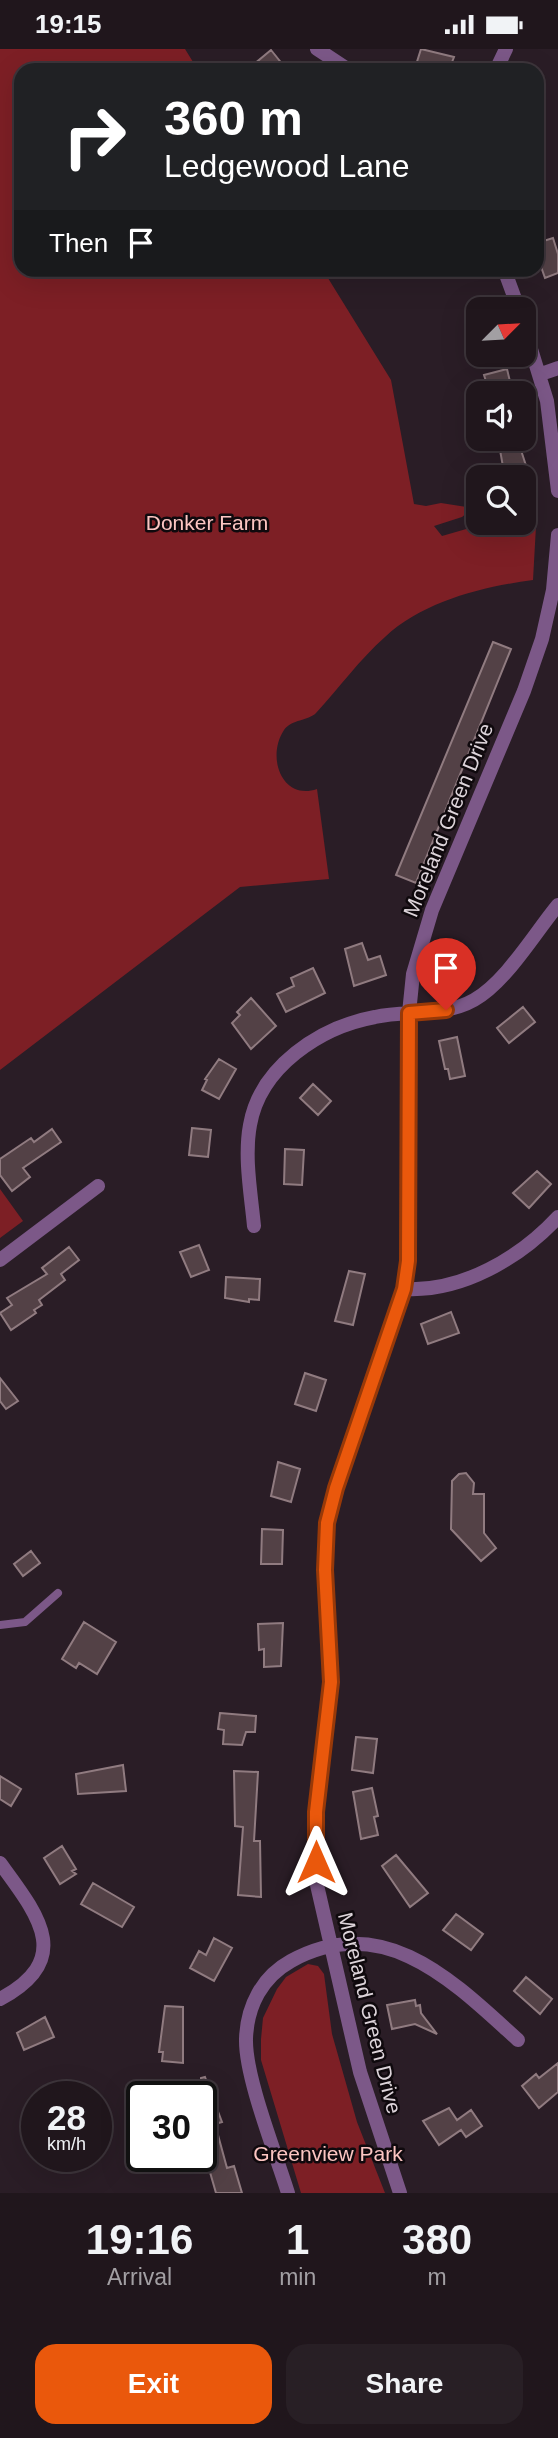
<!DOCTYPE html>
<html lang="en">
<head>
<meta charset="utf-8">
<style>
	:root { --surface:#20161c; --page:#281f25; --text:#f1f3f6; --muted:#a29fa3; --line:#3d353b; --accent:#ea580c }
	body { margin:0; font-family:Arial,sans-serif; background:var(--page); color:var(--text); height:100vh; display:flex; flex-direction:column; font-size:26px; white-space:nowrap }
	* { box-sizing:border-box; margin:0 }
	p { font-size:23px; color:var(--muted) }
	.icon { flex:none; width:38px; height:38px; fill:none; stroke:currentColor; stroke-width:2; stroke-linecap:round; stroke-linejoin:round }
	.map { position:relative; height:2144px; overflow:hidden }
	.panel { display:flex; flex-direction:column; background:var(--surface); flex:1 }
	.panel>* { flex:none }
	.guide { position:absolute; left:14px; top:14px; width:530px; height:214px; border-radius:21px; box-shadow:0 7px 28px #0002,0 0 0 2px var(--line); background:#202124; color:#fff; overflow:hidden }
	.needle { width:46px; rotate:66deg }
	.fabs { position:absolute; left:466px; top:248px; display:grid; gap:14px }
	.fabs a { display:grid; place-items:center; width:70px; height:70px; border-radius:14px; background:var(--surface); box-shadow:0 7px 28px #0002,0 0 0 2px var(--line); font-size:35px }
	.speed { position:absolute; left:21px; top:2032px; display:flex; gap:14px; font-size:35px; font-weight:700; text-align:center }
	.speed>* { display:grid; place-content:center; width:91px; height:91px; border-radius:50%; background:var(--surface); box-shadow:0 7px 28px #0002,0 0 0 2px var(--line); line-height:1 }
	.speed small { font-size:18px; font-weight:400 }
	.speed .limit { border:4px solid #111; border-radius:10px; background:#fff; color:#111 }
	.pin { position:absolute; display:grid; place-items:center; width:60px; height:60px; color:#fff; margin:-72px -30px; border-radius:50% 50% 50% 0; rotate:-45deg; box-shadow:0 0 7px #0007 }
	.pin .icon { rotate:45deg }
	.me { position:absolute; width:77px; margin:-38px; rotate:0deg; stroke-linejoin:round; filter:drop-shadow(0 0 5px #0008) }
	.turn { display:flex; align-items:center; gap:24px; height:147px; padding:0 35px; font-size:32px }
	.turn .icon { width:91px; height:91px; stroke-width:2.5 }
	.turn b { display:block; font-size:49px; line-height:60px }
	.then { display:flex; align-items:center; height:66px; padding:0 35px; background:#0003; gap:14px; font-size:26px }
	.eta { display:flex; justify-content:space-evenly; align-items:center; height:119px; text-align:center }
	.eta b { font-size:42px; font-weight:700; line-height:49px }
	.cta { display:flex; gap:14px; margin-top:auto; padding:14px 35px }
	.cta a { flex:1; height:80px; border-radius:21px; background:var(--accent); color:#fff; font-size:28px; font-weight:700; line-height:80px; text-align:center }
	.cta a+a { background:var(--page); color:var(--text) }
	.status { display:flex; justify-content:space-between; align-items:center; height:49px; padding:0 35px; background:var(--surface); direction:ltr }
	.status svg { height:19px; fill:currentColor }
	.map>svg:first-child { display:block }
	.green { fill:#7d1f25 }
	.building { fill:#534146; stroke:#907b80; stroke-width:2 }
	.lines { fill:none; stroke-linecap:round; stroke-linejoin:round }
	.service { stroke:#7c5888; stroke-width:8 }
	.minor { stroke:#7c5888; stroke-width:14 }
	.route-casing { stroke:#983908; stroke-width:18 }
	.route { stroke:#ea580c; stroke-width:12 }
	.labels { text-anchor:middle; dominant-baseline:central; stroke-width:5; stroke-linejoin:round; paint-order:stroke }
	.park-label { font-size:21px; fill:#fcc5c2; stroke:#0f090d }
	.street-label { font-size:21px; fill:#ddd4da; stroke:#0f090d }
</style>
</head>
<body>
<div class="status"><b>19:15</b><svg viewBox="0 0 49 12"><path d="M0 12V9h3v3zM5 12V6h3v6zM10 12V3h3v9zM15 12V0h3v12zM26 1h20v11H26zM47 4h2v5h-2z"/></svg></div>
<div class="map">
<svg width="558" height="2144" viewBox="0 0 558 2144">
	<rect width="100%" height="100%" fill="#2a1d26"/>
	<path class="green" d="M0,0H185L198,21H21V220L323,221L391,331L414,455L426,457L441,454L473,459L462,468L434,477L442,487L487,474H523V463L537,459L533,531C482,538 424,552 385,588C360,610 339,639 316,664C308,672 292,670 284,681C266,708 282,752 317,740L329,830L240,838L0,1021Z
		M0,1140L23,1172L0,1189Z
		M308,1915L318,1917L324,1925L332,1985L357,2073L385,2144H301L261,2011V1990L263,1969L277,1940L286,1928Z"/>
	<path class="building" d="M421,0L454,8L449,21L415,19Z
		M271,1L287,21H247Z
		M553,189L558,205V224L545,229L537,206V194Z
		M507,320L513,345H490L484,326Z
		M519,395L530,429H505L500,401Z
		M493,593L511,600L416,834L396,826Z
		M362,894L368,911L380,907L386,926L354,937L345,900Z
		M313,919L325,944L286,963L277,945L294,937L291,929Z
		M251,949L276,977L251,1000L232,974L240,966L237,963Z
		M523,958L535,973L509,994L497,979Z
		M457,988L465,1027L450,1030L448,1020H445L439,992Z
		M219,1010L236,1020L219,1050L202,1041L207,1031L205,1030Z
		M313,1035L331,1052L318,1066L300,1049Z
		M192,1079L211,1081L208,1108L189,1106Z
		M52,1080L61,1093L23,1119L30,1128L12,1142L0,1126V1110L31,1089L34,1093Z
		M285,1100L304,1101L302,1136L284,1135Z
		M537,1122L551,1135L529,1159L513,1144Z
		M199,1196L209,1221L191,1228L180,1203Z
		M69,1198L79,1211L61,1225L65,1231L39,1251L42,1256L34,1261L36,1264L11,1281L0,1264L12,1256L7,1249L47,1225L42,1219Z
		M349,1222L365,1225L353,1276L335,1272Z
		M226,1228L260,1230L259,1251L249,1250V1253L225,1249Z
		M451,1263L459,1284L428,1295L421,1275Z
		M305,1324L326,1331L316,1362L295,1355Z
		M0,1329L18,1352L6,1360L0,1352Z
		M278,1413L300,1420L291,1453L271,1447Z
		M466,1424L474,1434L473,1445H484V1484L496,1499L481,1512L451,1480L452,1432L459,1425Z
		M262,1480L283,1481L282,1515H261Z
		M31,1502L40,1514L23,1527L14,1515Z
		M84,1573L116,1593L97,1625L79,1614L76,1619L62,1610Z
		M283,1574L281,1617L264,1618V1600L259,1601L258,1575Z
		M220,1664L256,1667L255,1683H246L242,1696L223,1695L224,1681L218,1680Z
		M356,1688L377,1690L373,1724L352,1721Z
		M123,1716L126,1742L78,1745L76,1725Z
		M234,1722L258,1723L254,1792H260L261,1848L238,1846L243,1778L235,1777Z
		M0,1727L21,1740L11,1757L0,1750Z
		M372,1739L378,1767L374,1768L378,1786L361,1790L353,1743Z
		M62,1797L76,1820L72,1822L76,1825L60,1835L44,1809Z
		M396,1806L428,1844L410,1858L382,1817Z
		M93,1834L134,1858L122,1878L81,1855Z
		M456,1865L483,1885L471,1901L443,1881Z
		M214,1889L232,1899L214,1932L190,1919L199,1902L206,1906Z
		M526,1928L552,1950L540,1965L514,1942Z
		M415,1951L416,1957L420,1956L421,1964L437,1985L415,1975L392,1980L387,1956Z
		M165,1957L183,1958V2014L162,2012L163,2003H159Z
		M45,1968L54,1988L24,2001L17,1984Z
		M558,2014V2043L539,2059L522,2037L536,2025L539,2029Z
		M205,2028L222,2073L215,2075L227,2119L234,2117L242,2144H216L201,2092V2048H170L169,2043L201,2035V2029Z
		M449,2059L457,2071L471,2061L482,2077L466,2088L461,2081L439,2096L423,2072Z"/>
	<g class="lines">
		<path class="service" d="M0,1576L25,1573L58,1544"/>
		<path class="minor" d="M317,0L349,21
			M496,21L506,0
			M504,220L519,261
			M523,274L547,352L558,442
			M541,325L558,319
			M254,1177C251,1145 244,1108 250,1076C260,1018 320,978 375,968C407,961 444,968 474,951C506,933 534,885 558,856
			M0,1211L98,1137
			M405,1240C462,1243 520,1209 558,1168
			M0,1814C38,1866 75,1910 0,1950
			M288,2144C276,2105 245,2028 246,1990C247,1957 262,1928 291,1912C384,1861 454,1933 518,1991
			M400,2144L360,2023L317,1836L316,1763L331,1633L325,1490L336,1439L405,1240L410,1183L409,964L413,925L432,861L524,642L542,590L553,541L558,486"/>
	</g>
	<g class="lines">
		<g class="route-casing">
			<path id="route" d="M316,1813V1763L331,1633L325,1521L327,1474L336,1439L404,1240L408,1212L409,964L446,961"/>
		</g>
		<use href="#route" class="route"/>
	</g>
	<g class="labels">
		<g class="park-label">
			<text x="207" y="473">Donker Farm</text>
			<text x="328" y="2104">Greenview Park</text>
		</g>
		<g class="street-label">
			<text transform="translate(448 771) rotate(-68)">Moreland Green Drive</text>
			<text transform="translate(370 1964) rotate(76)">Moreland Green Drive</text>
		</g>
	</g>
</svg>
<div class="fabs">
<a><svg class="needle" viewBox="-14 -14 28 28"><path d="M0-13l5 13h-10z" fill="#e53935"/><path d="M0 13l5-13h-10z" fill="#a29fa3"/></svg></a>
<a><svg class="icon" aria-label="sound" viewBox="0 0 24 24"><path d="M4 9h4l5-4v14l-5-4H4zM17 9q2 3 0 6"/></svg></a>
<a><svg class="icon" aria-label="search" viewBox="0 0 24 24"><circle cx="10" cy="10" r="6"/><path d="M15 15l6 6"/></svg></a>
</div>
<div class="speed"><div>28<small>km/h</small></div><div class="limit">30</div></div>
<div class="pin" style="left:446px;top:961px;background:#d93025"><svg class="icon" aria-label="arrive" viewBox="0 0 24 24"><path d="M6 21V4h12l-3 4 3 4H6"/></svg></div>
<svg class="me" style="left:316px;top:1813px" viewBox="-20 -20 40 40"><path d="M0-17L14 15 0 8-14 15z" fill="#ea580c" stroke="#fff" stroke-width="4"/></svg>
<div class="guide">
<div class="turn"><svg class="icon" aria-label="right" viewBox="0 0 24 24"><path d="M7 20v-9h11M14 6l5 5-5 5"/></svg><div><b>360 m</b>Ledgewood Lane</div></div>
<div class="then">Then<svg class="icon" aria-label="arrive" viewBox="0 0 24 24"><path d="M6 21V4h12l-3 4 3 4H6"/></svg></div>
</div>
</div>
<section class="panel">
<div class="eta">
<div><b>19:16</b><p>Arrival</p></div>
<div><b>1</b><p>min</p></div>
<div><b>380</b><p>m</p></div>
</div>
<div class="cta"><a>Exit</a><a>Share</a></div>
</section>
</body>
</html>
